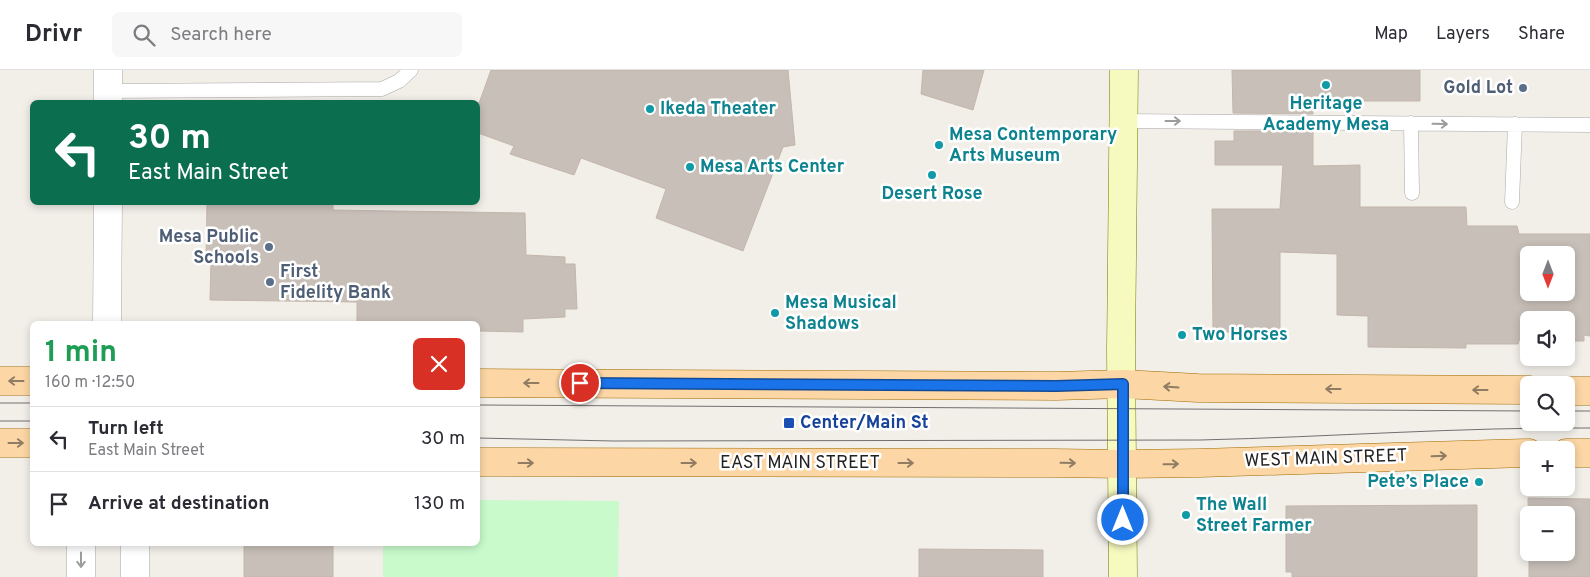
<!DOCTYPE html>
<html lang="en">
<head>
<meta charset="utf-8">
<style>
	:root { --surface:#fff; --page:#f7f7f7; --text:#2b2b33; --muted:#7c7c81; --line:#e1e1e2 }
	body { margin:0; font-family:Overpass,sans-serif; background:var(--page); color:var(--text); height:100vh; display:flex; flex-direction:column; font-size:19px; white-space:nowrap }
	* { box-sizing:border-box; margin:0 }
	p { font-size:16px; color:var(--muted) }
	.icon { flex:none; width:28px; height:28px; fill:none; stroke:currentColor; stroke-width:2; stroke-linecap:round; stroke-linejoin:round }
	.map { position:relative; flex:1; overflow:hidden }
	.drawer { position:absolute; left:30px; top:251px; width:450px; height:225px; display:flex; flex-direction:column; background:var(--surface); border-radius:8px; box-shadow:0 2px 8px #0003 }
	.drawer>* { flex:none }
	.banner { position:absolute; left:30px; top:30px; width:450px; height:105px; border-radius:8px; box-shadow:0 2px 8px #0003; background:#0b6e4f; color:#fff; overflow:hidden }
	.needle { width:32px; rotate:180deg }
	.buttons { position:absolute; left:1520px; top:176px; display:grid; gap:10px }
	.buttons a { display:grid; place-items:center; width:55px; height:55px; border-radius:8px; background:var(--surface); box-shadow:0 2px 8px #0003; font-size:25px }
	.pin { position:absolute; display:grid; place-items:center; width:42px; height:42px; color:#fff; margin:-21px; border:2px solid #fff; border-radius:50%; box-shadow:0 1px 5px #0007 }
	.me { position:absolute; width:55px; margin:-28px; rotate:0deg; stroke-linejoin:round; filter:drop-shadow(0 0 4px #0008) }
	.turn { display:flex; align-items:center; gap:18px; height:105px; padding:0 15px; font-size:22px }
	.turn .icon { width:65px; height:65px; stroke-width:2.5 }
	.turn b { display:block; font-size:35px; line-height:42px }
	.round { display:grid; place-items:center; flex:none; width:52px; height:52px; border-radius:8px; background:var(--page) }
	.overview { display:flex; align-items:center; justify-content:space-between; height:85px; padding:0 15px }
	h1 { font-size:30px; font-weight:700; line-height:38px; color:#1e9e55 }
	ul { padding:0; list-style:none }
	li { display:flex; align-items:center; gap:15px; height:65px; padding:0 15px; border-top:1px solid var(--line) }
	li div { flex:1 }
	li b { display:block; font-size:19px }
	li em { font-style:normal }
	header { display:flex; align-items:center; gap:30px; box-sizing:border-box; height:70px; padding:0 25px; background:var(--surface); border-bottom:1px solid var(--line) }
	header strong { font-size:24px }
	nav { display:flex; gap:28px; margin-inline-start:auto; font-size:18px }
	.search { width:350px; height:45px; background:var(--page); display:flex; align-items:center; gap:12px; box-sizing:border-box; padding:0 18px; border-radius:8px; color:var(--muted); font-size:19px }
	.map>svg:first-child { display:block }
	.park { fill:#c8facc }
	.building { fill:#c7bfb8; stroke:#c4b6ab; fill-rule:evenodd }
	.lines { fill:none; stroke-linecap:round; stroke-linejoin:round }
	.lane-casing { stroke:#a9a9a9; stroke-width:15 }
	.street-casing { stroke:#a9a9a9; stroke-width:29 }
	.secondary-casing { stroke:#707d05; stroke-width:29 }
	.primary-casing { stroke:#a06b00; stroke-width:29 }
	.lane { stroke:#fff; stroke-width:14 }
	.street { stroke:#fff; stroke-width:28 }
	.secondary { stroke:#f7fabf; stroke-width:28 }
	.primary { stroke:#fcd6a4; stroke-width:28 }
	.tram { stroke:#707070; stroke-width:1 }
	.oneway { stroke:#9c9c9c }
	.oneway2 { stroke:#8f7c63 }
	.route-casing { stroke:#114b97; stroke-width:12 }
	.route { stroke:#1a73e8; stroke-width:9 }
	.culture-dot { fill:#0f9aa8; stroke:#fff; stroke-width:2 }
	.service-dot { fill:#5c6f8a; stroke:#fff; stroke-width:2 }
	.transit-dot { fill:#1a4fb4; stroke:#fff; stroke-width:2 }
	.labels { text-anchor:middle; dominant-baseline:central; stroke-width:5; stroke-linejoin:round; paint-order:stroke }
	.service-label { font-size:18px; font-weight:bold; fill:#4e5e75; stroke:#fff; text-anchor:end }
	.culture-label { font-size:18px; font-weight:bold; fill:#0d838f; stroke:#fff; text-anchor:start }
	.transit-label { font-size:18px; font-weight:bold; fill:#164399; stroke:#fff; text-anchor:start }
	.street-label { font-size:18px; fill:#222; stroke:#fff }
</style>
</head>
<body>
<header>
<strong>Drivr</strong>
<div class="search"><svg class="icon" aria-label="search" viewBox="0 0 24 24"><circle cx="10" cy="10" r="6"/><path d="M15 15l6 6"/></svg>Search here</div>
<nav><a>Map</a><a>Layers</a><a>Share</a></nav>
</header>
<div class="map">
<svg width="1590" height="507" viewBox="0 0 1590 507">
	<rect width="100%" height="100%" fill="#f2efe9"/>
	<path class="park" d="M478,430L619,431L618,507H383V474H478Z"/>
	<path class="building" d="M491,0H788L795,75L783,77L743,181L656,148L666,119L581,88L574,105L510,84L514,76L478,63V36Z
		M923,0H984L973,40L921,24Z
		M1232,0H1420V31H1313V44L1233,43Z
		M1234,61H1313V96L1360,95V137H1466L1467,156H1517L1519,164H1590V266L1584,265V271H1566V250H1529V270H1519L1518,274H1466V278L1368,277V246L1337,245V184L1280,182V262H1213L1212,139H1280L1283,95H1215V71H1234ZM1529,185H1566V222H1529Z
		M207,132H333V140L525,143L526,185L565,187V194H575L577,239H565V247L523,249V262L478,261V254H357V232L210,230L211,191H206Z
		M1528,428L1590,429V507H1529V482H1566V445H1529V476Z
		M1477,435V507H1292V502H1286V436Z
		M244,474L333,475V507H244Z
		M919,479L1043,480V507H919Z"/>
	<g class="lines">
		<g class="lane-casing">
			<path id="lane" d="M108,21L382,19L399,11L411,0
				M1124,51L1590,55
				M1411,53L1412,123
				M1512,132L1515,54"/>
		</g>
		<g class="street-casing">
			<path id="street" d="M108,32V0
				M107,254L108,132
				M135,474V507
				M81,507V474"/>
		</g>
		<g class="secondary-casing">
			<path id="secondary" d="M1123,507L1121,281L1124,0"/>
		</g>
		<g class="primary-casing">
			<path id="primary" d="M0,311H32
				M478,313L1056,316L1123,314L1198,318L1529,320
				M1566,321H1590
				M0,373H32
				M1566,383H1590
				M478,392L1054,393L1123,394L1200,393L1529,383"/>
		</g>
		<use href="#lane" class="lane"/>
		<use href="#street" class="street"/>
		<use href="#secondary" class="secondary"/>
		<use href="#primary" class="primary"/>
		<path class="tram" d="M0,333H32
			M478,335L1529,341
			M1566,341H1590
			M0,351H32
			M478,368L613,371L1200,370C1330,367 1460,357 1590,358"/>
	</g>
	<defs><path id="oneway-shaft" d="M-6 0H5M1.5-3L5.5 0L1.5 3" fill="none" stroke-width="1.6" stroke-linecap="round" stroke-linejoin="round" transform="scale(1.25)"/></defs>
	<g class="oneway">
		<use href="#oneway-shaft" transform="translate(1173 51)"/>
		<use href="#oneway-shaft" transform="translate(1440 54) rotate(1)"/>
		<use href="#oneway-shaft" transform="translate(81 490) rotate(90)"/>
	</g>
	<g class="oneway2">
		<use href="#oneway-shaft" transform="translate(16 311) rotate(-180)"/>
		<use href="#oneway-shaft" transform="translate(531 313) rotate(180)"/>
		<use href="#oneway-shaft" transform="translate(1171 317) rotate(-176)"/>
		<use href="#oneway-shaft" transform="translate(1333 319) rotate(-180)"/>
		<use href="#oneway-shaft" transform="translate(1480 320) rotate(-180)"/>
		<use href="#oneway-shaft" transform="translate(16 373)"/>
		<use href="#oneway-shaft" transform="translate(1439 386) rotate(-2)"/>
		<use href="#oneway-shaft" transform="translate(526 393)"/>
		<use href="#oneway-shaft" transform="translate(689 393)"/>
		<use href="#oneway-shaft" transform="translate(906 393)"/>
		<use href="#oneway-shaft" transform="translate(1068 393) rotate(1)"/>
		<use href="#oneway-shaft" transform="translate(1171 394) rotate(-1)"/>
	</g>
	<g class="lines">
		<g class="route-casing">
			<path id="route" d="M580,313L1056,316L1123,314V450"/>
		</g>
		<use href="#route" class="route"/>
	</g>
	<g class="culture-dot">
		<circle cx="1326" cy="15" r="5"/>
		<circle cx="650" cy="39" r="5"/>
		<circle cx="939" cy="75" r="5"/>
		<circle cx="690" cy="97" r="5"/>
		<circle cx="932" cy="105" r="5"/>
		<circle cx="775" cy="243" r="5"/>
		<circle cx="1182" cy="265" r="5"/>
		<circle cx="1479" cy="412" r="5"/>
		<circle cx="1186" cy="445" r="5"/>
	</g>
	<g class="service-dot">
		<circle cx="1523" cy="18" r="5"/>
		<circle cx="269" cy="177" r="5"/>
		<circle cx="270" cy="212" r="5"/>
	</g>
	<rect class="transit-dot" x="783" y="347" width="12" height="12" rx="2.5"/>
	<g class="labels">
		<g class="service-label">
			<text x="1513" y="18">Gold Lot</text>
			<text x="259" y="167">Mesa Public<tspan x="259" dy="21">Schools</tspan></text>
			<text x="280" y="202" text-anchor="start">First<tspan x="280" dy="21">Fidelity Bank</tspan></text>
		</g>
		<g class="culture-label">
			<text x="1326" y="34" text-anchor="middle">Heritage<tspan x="1326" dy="21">Academy Mesa</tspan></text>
			<text x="660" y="39">Ikeda Theater</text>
			<text x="949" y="65">Mesa Contemporary<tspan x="949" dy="21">Arts Museum</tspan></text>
			<text x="700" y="97">Mesa Arts Center</text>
			<text x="932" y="124" text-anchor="middle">Desert Rose</text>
			<text x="785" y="233">Mesa Musical<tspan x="785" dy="21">Shadows</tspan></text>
			<text x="1192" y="265">Two Horses</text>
			<text x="1469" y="412" text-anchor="end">Pete’s Place</text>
			<text x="1196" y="435">The Wall<tspan x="1196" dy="21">Street Farmer</tspan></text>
		</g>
		<g class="transit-label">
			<text x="800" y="353">Center/Main St</text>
		</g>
		<g class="street-label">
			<text transform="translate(1326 389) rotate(-2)">WEST MAIN STREET</text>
			<text x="800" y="393">EAST MAIN STREET</text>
		</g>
	</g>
</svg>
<div class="buttons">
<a><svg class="needle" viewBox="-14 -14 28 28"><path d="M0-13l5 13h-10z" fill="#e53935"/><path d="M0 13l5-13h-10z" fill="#7c7c81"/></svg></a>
<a><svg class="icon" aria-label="sound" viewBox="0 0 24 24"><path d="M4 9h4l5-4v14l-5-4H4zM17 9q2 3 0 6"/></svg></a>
<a><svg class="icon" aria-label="search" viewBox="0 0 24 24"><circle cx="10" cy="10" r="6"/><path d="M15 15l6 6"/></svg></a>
<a>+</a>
<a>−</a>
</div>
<div class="pin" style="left:580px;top:313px;background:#d93025"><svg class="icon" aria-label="arrive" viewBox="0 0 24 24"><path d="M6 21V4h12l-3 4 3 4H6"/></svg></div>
<svg class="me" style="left:1123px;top:450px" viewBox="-20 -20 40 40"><circle r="17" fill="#1a73e8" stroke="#fff" stroke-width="3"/><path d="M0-11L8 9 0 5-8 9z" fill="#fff"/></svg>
<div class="banner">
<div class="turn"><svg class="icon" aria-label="left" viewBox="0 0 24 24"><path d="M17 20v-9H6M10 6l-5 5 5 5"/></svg><div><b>30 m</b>East Main Street</div></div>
</div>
<section class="drawer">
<div class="overview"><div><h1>1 min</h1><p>160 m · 12:50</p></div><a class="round" style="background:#d93025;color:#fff"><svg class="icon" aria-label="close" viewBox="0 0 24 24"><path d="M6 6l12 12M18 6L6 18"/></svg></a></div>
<ul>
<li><svg class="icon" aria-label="left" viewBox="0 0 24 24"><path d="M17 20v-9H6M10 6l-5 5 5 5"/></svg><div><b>Turn left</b><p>East Main Street</p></div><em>30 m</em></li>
<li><svg class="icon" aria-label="arrive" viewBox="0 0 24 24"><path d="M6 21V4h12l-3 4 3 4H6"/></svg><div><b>Arrive at destination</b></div><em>130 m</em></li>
</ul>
</section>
</div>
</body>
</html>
